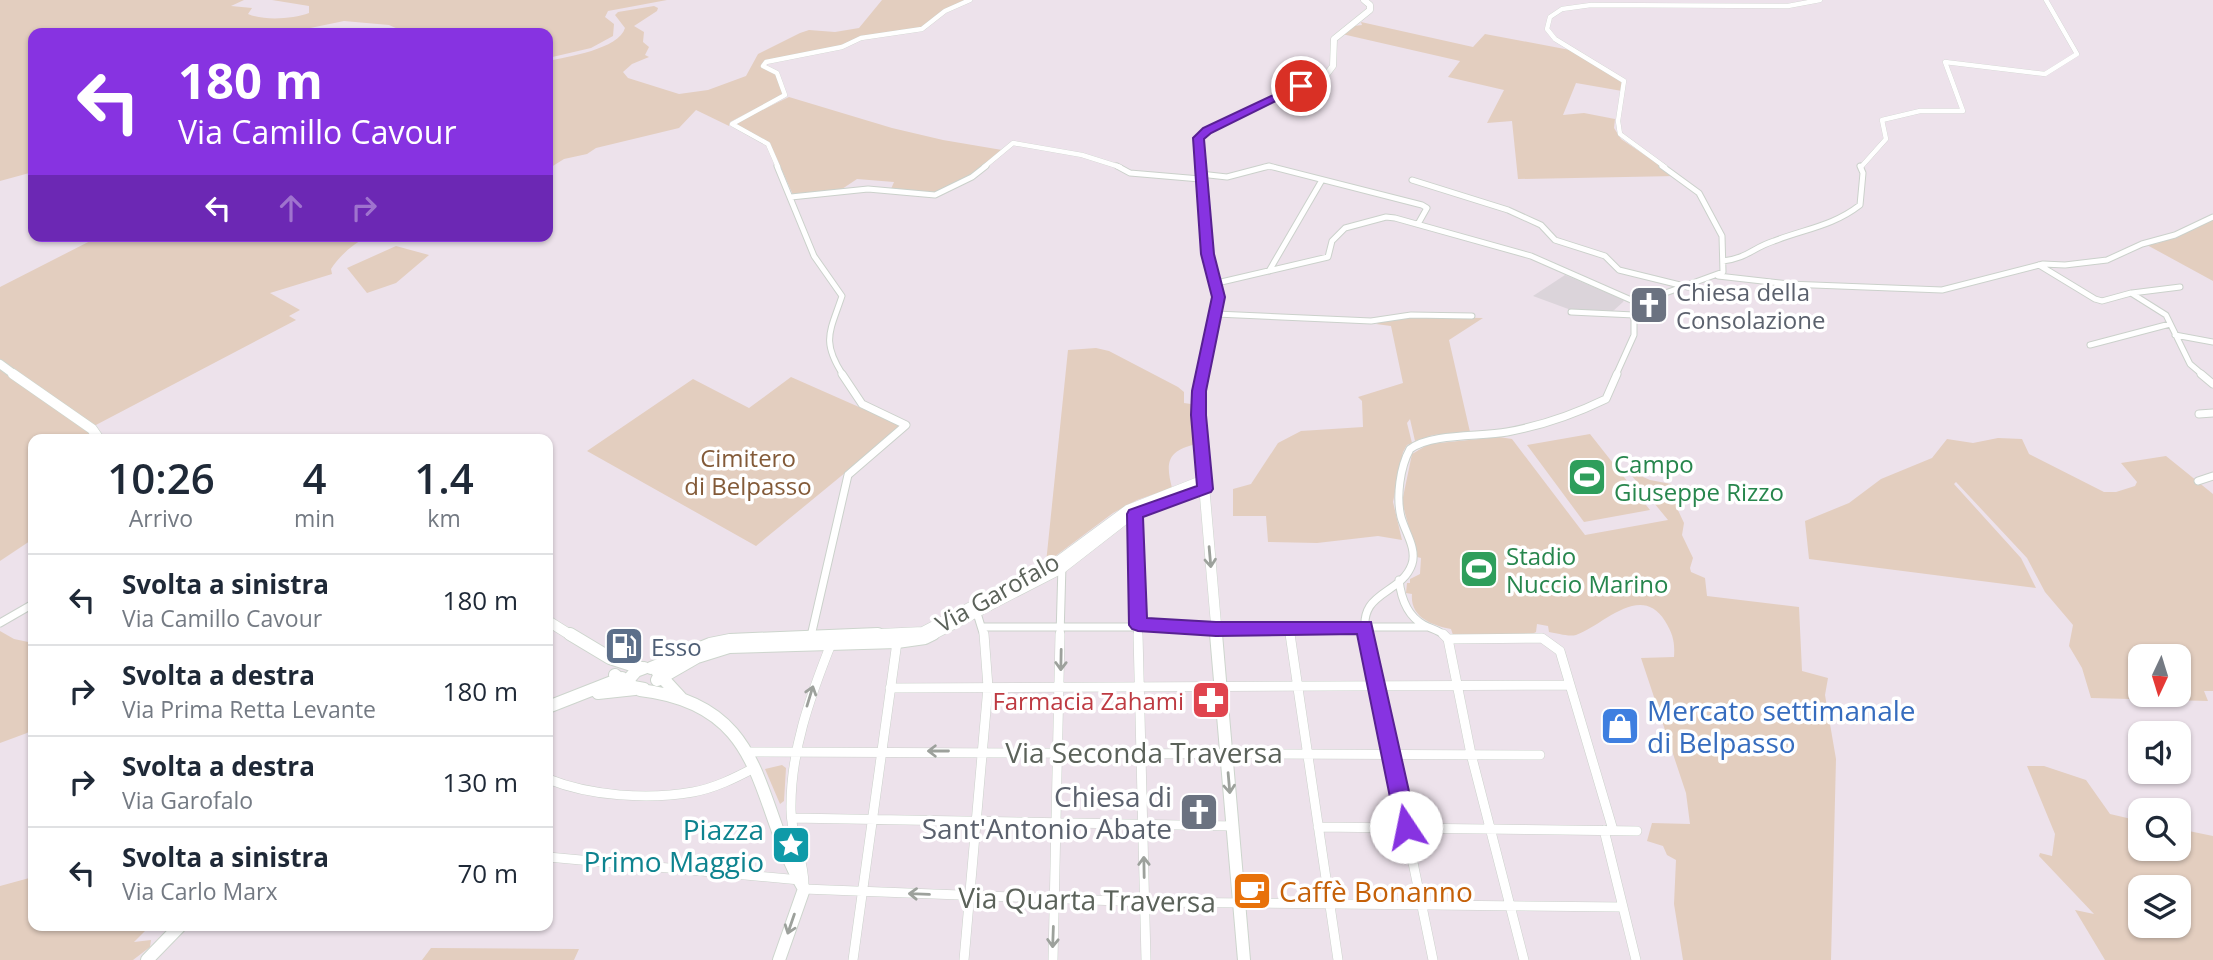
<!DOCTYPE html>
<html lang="it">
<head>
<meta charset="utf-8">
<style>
	:root { --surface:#fff; --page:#f2f2f3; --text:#1f2937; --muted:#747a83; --line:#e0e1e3 }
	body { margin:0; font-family:"Open Sans",sans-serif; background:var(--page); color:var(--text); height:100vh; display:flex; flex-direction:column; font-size:26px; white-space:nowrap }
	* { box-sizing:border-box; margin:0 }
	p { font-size:23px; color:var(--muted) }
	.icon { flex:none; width:38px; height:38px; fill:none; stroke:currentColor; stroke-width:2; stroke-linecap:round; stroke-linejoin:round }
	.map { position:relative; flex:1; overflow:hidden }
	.panel { position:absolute; left:28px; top:434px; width:525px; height:497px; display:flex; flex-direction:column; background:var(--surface); border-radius:14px; box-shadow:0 2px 5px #0004 }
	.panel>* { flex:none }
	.banner { position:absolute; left:28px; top:28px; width:525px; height:214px; border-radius:14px; box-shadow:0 2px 5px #0004; background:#8733e1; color:#fff; overflow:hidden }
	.needle { width:46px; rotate:184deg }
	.fabs { position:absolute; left:2128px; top:644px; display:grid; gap:14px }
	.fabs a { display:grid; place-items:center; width:63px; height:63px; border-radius:14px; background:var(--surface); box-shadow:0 2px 5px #0004; font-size:35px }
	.pin { position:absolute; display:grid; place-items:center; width:60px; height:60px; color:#fff; margin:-30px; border:4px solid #fff; border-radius:50%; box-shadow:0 2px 7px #0007 }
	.me { position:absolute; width:77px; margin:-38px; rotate:349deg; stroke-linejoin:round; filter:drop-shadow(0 0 5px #0008) }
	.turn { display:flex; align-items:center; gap:24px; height:147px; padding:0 35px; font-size:32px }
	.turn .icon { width:91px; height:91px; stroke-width:2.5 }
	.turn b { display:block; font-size:49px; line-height:60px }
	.lanes { display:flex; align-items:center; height:66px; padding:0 35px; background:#0003; justify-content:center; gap:35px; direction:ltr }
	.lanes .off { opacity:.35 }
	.eta { display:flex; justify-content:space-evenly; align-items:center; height:119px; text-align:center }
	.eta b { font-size:42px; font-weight:600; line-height:49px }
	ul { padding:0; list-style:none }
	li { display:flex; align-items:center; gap:21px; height:91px; padding:0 35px; border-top:2px solid var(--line) }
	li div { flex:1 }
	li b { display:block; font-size:26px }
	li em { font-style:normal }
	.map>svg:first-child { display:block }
	.industrial { fill:#dbd4da }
	.green { fill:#e3cebf; fill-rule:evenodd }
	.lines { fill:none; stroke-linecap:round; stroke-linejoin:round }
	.street-far3-casing { stroke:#cbd1cb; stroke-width:5 }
	.street-far2-casing { stroke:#cbd1cb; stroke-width:7 }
	.street-far1-casing { stroke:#cbd1cb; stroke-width:9 }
	.street-casing { stroke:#cbd1cb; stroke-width:10 }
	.secondary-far3-casing { stroke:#cdd5cd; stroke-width:7 }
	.secondary-far2-casing { stroke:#cdd5cd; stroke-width:10 }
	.secondary-far1-casing { stroke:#cdd5cd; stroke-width:11 }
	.secondary-casing { stroke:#cdd5cd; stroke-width:14 }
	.street-far3 { stroke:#fff; stroke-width:4.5 }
	.street-far2 { stroke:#fff; stroke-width:5 }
	.street-far1 { stroke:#fff; stroke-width:7 }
	.street { stroke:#fff; stroke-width:9 }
	.secondary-far3 { stroke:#fff; stroke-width:6 }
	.secondary-far2 { stroke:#fff; stroke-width:8 }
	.secondary-far1 { stroke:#fff; stroke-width:10 }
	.secondary { stroke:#fff; stroke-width:12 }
	.oneway { stroke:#9da19c }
	.route { fill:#8733e1; stroke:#582192; stroke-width:2 }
	.labels { text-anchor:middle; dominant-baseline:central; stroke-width:7; stroke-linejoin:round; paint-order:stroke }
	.worship-label { font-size:24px; fill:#5b616d; stroke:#fff; text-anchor:start }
	.park-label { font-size:24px; fill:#835a38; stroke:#fff }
	.leisure-label { font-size:24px; fill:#27864d; stroke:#fff; text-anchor:start }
	.street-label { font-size:24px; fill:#5b625a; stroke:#fff }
	.service-label { font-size:24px; fill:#4e5e75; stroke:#fff; text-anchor:start }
	.health-label { font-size:24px; fill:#be3a42; stroke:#fff; text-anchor:end }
	.near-shop-label { font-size:28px; fill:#366cbe; stroke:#fff; text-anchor:start }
	.near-street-label { font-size:28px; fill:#5b625a; stroke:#fff }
	.near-worship-label { font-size:28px; fill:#5b616d; stroke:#fff; text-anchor:end }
	.near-culture-label { font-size:28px; fill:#0d838f; stroke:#fff; text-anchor:end }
	.near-food-label { font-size:28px; fill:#c56008; stroke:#fff; text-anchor:start }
</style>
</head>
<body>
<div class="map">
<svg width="2213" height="960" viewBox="0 0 2213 960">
	<rect width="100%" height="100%" fill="#ede2eb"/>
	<path class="industrial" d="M1565,275L1624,300L1623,302L1613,311L1571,310L1533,296Z"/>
	<path class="green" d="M0,0H244L231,6L252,8L248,14C264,21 293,19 309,13V6L272,0H667L608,11L605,17L614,24L613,36L591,48L548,58V33H407L389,25L344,21L286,33H33V172L0,181Z
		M882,0H968L953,6L921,29L864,36L845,45L762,63L761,66L775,73L784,94L730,122L729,126L696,110L679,128L596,148L587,154L564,159L548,169V61C567,57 619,49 625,28L615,15L618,12L654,6L658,8L657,11L634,26L644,32L643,42L649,47L645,55L649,57L632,64L623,72L628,78L679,94L708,90L746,76L758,54L800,33L809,30L835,32L859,28Z
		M1361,22L1473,47L1485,34L1570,50L1622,82V91L1576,83L1563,115L1584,113L1615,119L1614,128L1621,139L1676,176L1518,179L1512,121L1487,123L1504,90L1448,77L1460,61L1342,34L1354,26L1362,25Z
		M789,97L892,128L943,140L1002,150L972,175L935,193L891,189L894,182L857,179L842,189L793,195L770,143L735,126V123Z
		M2213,219V281L2147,245L2159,243L2158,242Z
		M100,236H370C355,242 339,256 331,269L332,274L270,293L300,310L289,316L296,320L94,426L0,360V287Z
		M396,246L429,255L396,283L367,293L347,268Z
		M1413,317L1483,318L1449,340L1470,432L1433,435L1415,441L1410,419L1407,423L1412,443L1407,445L1403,452L1393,502L1402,540L1378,536L1317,543L1268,542L1266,516H1233V489L1251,484L1278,443L1301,431L1363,427L1362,401L1358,397L1403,383L1391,326L1376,324L1389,319Z
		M1096,348L1109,351L1178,387L1184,392V403L1191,404L1196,444C1168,451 1165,461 1172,488L1137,500L1113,513L1046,563L1068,350Z
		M0,369L80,425L96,439H33V539L0,561Z
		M791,377L902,426L756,546L587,451L693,379L749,408Z
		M1590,434L1650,510L1584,522L1527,445Z
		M1499,437L1512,439L1585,535L1668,520L1627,470L1650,480L1671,484L1679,497L1676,506L1684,523L1682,535L1693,558L1690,568L1691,572L1705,578L1707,596L1799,607L1802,671L1828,678L1825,695L1836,759L1831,960H1683L1674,904L1676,860L1667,855L1663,846L1647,841L1652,823L1690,824L1686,793L1641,658L1674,657C1675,642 1673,634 1665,621C1640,582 1603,626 1576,635C1568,637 1557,633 1549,632L1548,626L1537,624L1536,632L1532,634L1453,635L1451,629C1431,625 1410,617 1412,594L1406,593L1407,583H1410V579L1420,574L1421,558L1417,557L1402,502L1412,454L1429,444Z
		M1998,438L2022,439L2029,454L2104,492H2116L2135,486L2137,482L2121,463L2166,456L2213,494V691H2204L2208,701L2091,698L2082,668L2069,646L2073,625L2045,592L2027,558L1956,482L1954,484L2021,558L2036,588L1809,559L1805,521L1849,503L1881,479L1932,458L1947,439L1973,443ZM2140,656H2179V695H2140Z
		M0,631L14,639L33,643V728L27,733L0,743Z
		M782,765L786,768L784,801L780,804L765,769Z
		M2027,766H2044L2086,780L2110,814L2140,821V849H2179V829L2213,836V960H2105L2075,910L2094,914L2039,856L2040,853L2052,856L2055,834ZM2140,887H2179V926H2140Z
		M33,877V926H150L134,942L151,940L150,947L133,960H0V886Z
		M431,948L579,949L574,960H422Z"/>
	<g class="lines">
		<g class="street-far3-casing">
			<path id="street-far3" d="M778,167L768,144L732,124L785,95L777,73L763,66L766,62L842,47L861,38L922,29L945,11L970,0
				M984,167L1013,143L1082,155L1120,167
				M1264,167H1274
				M1665,167L1620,134L1618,121L1624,81L1555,39L1547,29L1550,17L1562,9L1591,5L1788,6L1820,0
				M1861,167L1886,139L1882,120L1920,111H1963L1945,62L2045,74L2077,54L2046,0"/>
		</g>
		<g class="street-far2-casing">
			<path id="street-far2" d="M777,166L814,256L842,296C830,332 821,341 843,375
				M1117,166L1130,173L1200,179
				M1200,174L1227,177L1269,166L1422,205L1427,208L1418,224
				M1412,180L1508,210L1541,225L1555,240L1605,256L1619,270L1688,287
				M791,197L868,189L935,195L972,177L986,166
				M1723,261C1748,258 1752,248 1774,241C1805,229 1833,226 1860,205L1863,173L1860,166
				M2039,265L2095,299L2102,301L2131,293L2166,315L2190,364L2203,375
				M1269,271L1322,180
				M1718,276L1788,284L1942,290L2043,264L2065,265L2107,260L2142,244L2175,235L2213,217
				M1217,283L1328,257L1332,241L1345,228L1386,217L1395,218L1531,256L1638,303
				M2132,293L2180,287
				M1638,303L1723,272L1722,236L1699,193L1662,166
				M1571,312L1634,315
				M1216,314L1371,321L1411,315L1472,316
				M2175,335L2213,342
				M2090,345L2170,324
				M1616,375L1634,335V310L1638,303"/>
		</g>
		<g class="street-far1-casing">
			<path id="street-far1" d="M2201,374L2213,384
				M2199,414L2213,413
				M2198,481L2213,476
				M1135,514L1138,636
				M1399,580C1401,598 1407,616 1424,625C1431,629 1439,630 1445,636
				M976,610L984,636
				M0,623L33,604
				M983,627H1428
				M1289,628L1290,636
				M811,636L848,475L906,425L862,404L842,374
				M1060,636L1062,565
				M1366,636C1357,590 1401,596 1412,564C1417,548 1405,532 1401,517C1396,497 1400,467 1410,449C1432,433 1480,437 1507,432C1540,426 1575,414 1606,399L1617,374"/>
		</g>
		<g class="street-casing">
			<path id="street" d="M1138,634L1146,960
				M1290,634L1338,960
				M1366,634L1433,960
				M1443,634L1448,639L1471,754L1524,960
				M811,637L812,634
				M1448,639L1542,638L1560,651L1613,830
				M831,644C810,697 790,752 791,810C791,837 805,862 804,889L1144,902L1622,907
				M890,688L1570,685
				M748,752L1540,755
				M548,779C590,796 648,800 693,792C715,788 735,778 754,768
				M792,818L1233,826
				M1318,827L1637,831
				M1604,830L1636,960
				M548,857L800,880
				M853,960L897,642
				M964,960L988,687L984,634
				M1053,960L1060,634"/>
		</g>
		<g class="secondary-far3-casing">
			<path id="secondary-far3" d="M1199,167L1197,141L1207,130L1327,74L1333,66L1334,39L1370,10V5L1364,0"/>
		</g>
		<g class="secondary-far2-casing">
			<path id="secondary-far2" d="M1199,166L1207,254L1219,297L1202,375
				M0,364L15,375"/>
		</g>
		<g class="secondary-far1-casing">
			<path id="secondary-far1" d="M13,374L92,429L99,439
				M1203,374L1198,415L1217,636
				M1162,503L1205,489
				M548,621L572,636
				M836,636L923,632L1056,563L1128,510L1204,480
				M930,636L1062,568L1125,519L1142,511"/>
		</g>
		<g class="secondary-casing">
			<path id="secondary" d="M570,634L610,658L641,668
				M1216,634L1244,960
				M651,668L710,644L730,640L878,634
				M658,673L681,698
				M615,675L628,686L644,689
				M657,680L697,657L729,647L897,642L925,638L933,634
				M631,687L629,679L636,671L644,668
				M640,690C770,705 753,802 804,889L779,960
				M598,693L635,689
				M548,707L622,678
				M147,960L180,926"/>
		</g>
		<use href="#street-far3" class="street-far3"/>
		<use href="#street-far2" class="street-far2"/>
		<use href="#street-far1" class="street-far1"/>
		<use href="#street" class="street"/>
		<use href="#secondary-far3" class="secondary-far3"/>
		<use href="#secondary-far2" class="secondary-far2"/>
		<use href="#secondary-far1" class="secondary-far1"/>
		<use href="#secondary" class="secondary"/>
	</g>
	<defs><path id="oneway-shaft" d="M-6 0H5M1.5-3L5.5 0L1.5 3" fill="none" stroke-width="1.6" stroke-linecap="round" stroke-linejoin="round" transform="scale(1.75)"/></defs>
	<g class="oneway">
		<use href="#oneway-shaft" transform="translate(1210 557) rotate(85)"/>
		<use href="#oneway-shaft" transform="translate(1061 660) rotate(91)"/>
		<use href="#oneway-shaft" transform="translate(810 696) rotate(-73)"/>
		<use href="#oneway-shaft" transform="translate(938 751) rotate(180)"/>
		<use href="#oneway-shaft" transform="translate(1229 783) rotate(85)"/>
		<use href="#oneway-shaft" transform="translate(1144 867) rotate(-91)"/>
		<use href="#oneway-shaft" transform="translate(919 894) rotate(-178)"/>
		<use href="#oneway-shaft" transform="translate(791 924) rotate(109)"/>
		<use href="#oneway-shaft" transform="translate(1053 937) rotate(92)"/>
	</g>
	<path class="route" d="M1297,84L1306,86L1211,133L1204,139L1214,254L1225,297L1206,391V415L1213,489L1211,492L1143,517L1147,618L1216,622H1371L1417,827L1414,834L1406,836L1399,834L1396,827L1357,634L1216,636L1138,631L1132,629L1129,625L1127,514L1129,510L1197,486L1191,415L1192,391L1212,297L1201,254L1193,138L1203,128Z"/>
	<defs>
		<g id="church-square" transform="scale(2.0125)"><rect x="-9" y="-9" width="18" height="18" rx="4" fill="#6b7280" stroke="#fff"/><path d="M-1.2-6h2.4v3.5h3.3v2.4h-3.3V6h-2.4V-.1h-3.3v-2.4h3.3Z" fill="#fff"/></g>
		<g id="stadium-square" transform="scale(2.0125)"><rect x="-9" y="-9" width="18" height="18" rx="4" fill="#2e9e5b" stroke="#fff"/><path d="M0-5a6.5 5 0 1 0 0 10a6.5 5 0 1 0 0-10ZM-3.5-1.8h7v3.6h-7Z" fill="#fff"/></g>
		<g id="fuel-square" transform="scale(2.0125)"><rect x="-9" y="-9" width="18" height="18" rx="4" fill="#5c6f8a" stroke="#fff"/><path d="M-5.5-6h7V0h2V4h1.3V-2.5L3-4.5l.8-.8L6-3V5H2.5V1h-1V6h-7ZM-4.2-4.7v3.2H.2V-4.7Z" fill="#fff"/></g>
		<g id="pharmacy-square" transform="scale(2.0125)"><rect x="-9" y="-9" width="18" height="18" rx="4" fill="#e0444e" stroke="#fff"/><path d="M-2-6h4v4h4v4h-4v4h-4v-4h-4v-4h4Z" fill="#fff"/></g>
		<g id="shop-square" transform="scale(2.0125)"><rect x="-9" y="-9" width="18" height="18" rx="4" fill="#3f7fe0" stroke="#fff"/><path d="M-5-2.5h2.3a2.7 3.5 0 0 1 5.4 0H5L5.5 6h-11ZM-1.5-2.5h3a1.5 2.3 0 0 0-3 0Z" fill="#fff"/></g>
		<g id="sight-square" transform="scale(2.0125)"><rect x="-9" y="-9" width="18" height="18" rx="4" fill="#0f9aa8" stroke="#fff"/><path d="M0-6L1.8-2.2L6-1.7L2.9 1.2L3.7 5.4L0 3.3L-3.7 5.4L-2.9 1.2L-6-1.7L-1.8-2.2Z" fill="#fff"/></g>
		<g id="cafe-square" transform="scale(2.0125)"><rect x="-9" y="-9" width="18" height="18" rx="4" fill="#e8710a" stroke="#fff"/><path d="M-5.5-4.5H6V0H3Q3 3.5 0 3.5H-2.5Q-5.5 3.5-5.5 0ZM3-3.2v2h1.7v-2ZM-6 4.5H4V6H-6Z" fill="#fff"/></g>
	</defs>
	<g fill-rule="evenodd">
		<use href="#church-square" x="1649" y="305"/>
		<use href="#stadium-square" x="1587" y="477"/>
		<use href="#stadium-square" x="1479" y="569"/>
		<use href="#fuel-square" x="624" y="646"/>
		<use href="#pharmacy-square" x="1211" y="700"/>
		<use href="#shop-square" x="1620" y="726"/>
		<use href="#church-square" x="1199" y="812"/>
		<use href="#sight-square" x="791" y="845"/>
		<use href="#cafe-square" x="1252" y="891"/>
	</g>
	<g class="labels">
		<g class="worship-label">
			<text x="1676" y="291">Chiesa della<tspan x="1676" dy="28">Consolazione</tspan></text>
		</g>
		<g class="park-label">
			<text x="748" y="457">Cimitero<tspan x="748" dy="28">di Belpasso</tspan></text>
		</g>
		<g class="leisure-label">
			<text x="1614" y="463">Campo<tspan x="1614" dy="28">Giuseppe Rizzo</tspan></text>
			<text x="1506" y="555">Stadio<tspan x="1506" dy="28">Nuccio Marino</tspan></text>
		</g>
		<g class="street-label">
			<text transform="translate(997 592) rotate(-29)">Via Garofalo</text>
		</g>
		<g class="service-label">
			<text x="651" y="646">Esso</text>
		</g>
		<g class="health-label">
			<text x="1184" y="700">Farmacia Zahami</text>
		</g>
		<g class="near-shop-label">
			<text x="1647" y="710">Mercato settimanale<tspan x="1647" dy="32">di Belpasso</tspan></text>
		</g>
		<g class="near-street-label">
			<text x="1144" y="752">Via Seconda Traversa</text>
			<text transform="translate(1087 899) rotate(1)">Via Quarta Traversa</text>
		</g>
		<g class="near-worship-label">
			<text x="1172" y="796">Chiesa di<tspan x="1172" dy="32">Sant'Antonio Abate</tspan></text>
		</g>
		<g class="near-culture-label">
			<text x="764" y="829">Piazza<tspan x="764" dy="32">Primo Maggio</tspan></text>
		</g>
		<g class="near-food-label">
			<text x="1279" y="891">Caffè Bonanno</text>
		</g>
	</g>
</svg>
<div class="fabs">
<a><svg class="needle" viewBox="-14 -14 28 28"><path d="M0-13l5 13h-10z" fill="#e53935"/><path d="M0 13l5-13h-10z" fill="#747a83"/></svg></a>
<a><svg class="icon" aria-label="sound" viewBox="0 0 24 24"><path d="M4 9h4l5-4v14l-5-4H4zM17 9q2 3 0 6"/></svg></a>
<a><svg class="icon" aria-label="search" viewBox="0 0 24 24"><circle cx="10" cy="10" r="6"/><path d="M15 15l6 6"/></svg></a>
<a><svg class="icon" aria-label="layers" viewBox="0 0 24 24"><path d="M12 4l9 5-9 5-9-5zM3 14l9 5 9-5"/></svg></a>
</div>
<div class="pin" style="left:1301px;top:86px;background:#d93025"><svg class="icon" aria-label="arrive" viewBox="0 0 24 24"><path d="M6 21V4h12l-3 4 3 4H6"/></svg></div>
<svg class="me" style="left:1406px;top:827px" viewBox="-20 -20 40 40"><circle r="19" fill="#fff"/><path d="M0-13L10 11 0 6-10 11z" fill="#8733e1"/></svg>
<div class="banner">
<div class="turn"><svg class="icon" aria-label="left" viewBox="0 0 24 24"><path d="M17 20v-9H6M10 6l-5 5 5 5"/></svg><div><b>180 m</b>Via Camillo Cavour</div></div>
<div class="lanes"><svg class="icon" aria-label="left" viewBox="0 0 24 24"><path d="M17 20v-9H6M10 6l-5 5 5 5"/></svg><svg class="icon off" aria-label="ahead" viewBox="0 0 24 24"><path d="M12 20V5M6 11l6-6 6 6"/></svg><svg class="icon off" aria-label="right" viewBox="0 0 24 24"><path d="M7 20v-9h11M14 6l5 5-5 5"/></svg></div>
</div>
<section class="panel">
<div class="eta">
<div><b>10:26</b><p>Arrivo</p></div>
<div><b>4</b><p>min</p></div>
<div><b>1.4</b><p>km</p></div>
</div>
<ul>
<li><svg class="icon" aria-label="left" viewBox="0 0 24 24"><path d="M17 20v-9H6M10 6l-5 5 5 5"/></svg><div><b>Svolta a sinistra</b><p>Via Camillo Cavour</p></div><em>180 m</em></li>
<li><svg class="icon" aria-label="right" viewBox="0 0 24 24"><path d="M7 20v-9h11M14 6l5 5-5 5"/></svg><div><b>Svolta a destra</b><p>Via Prima Retta Levante</p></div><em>180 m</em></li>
<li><svg class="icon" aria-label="right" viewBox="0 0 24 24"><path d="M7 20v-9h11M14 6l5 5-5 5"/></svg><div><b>Svolta a destra</b><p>Via Garofalo</p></div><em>130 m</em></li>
<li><svg class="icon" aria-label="left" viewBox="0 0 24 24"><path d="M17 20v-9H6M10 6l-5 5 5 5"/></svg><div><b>Svolta a sinistra</b><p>Via Carlo Marx</p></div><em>70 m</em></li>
</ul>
</section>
</div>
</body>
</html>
